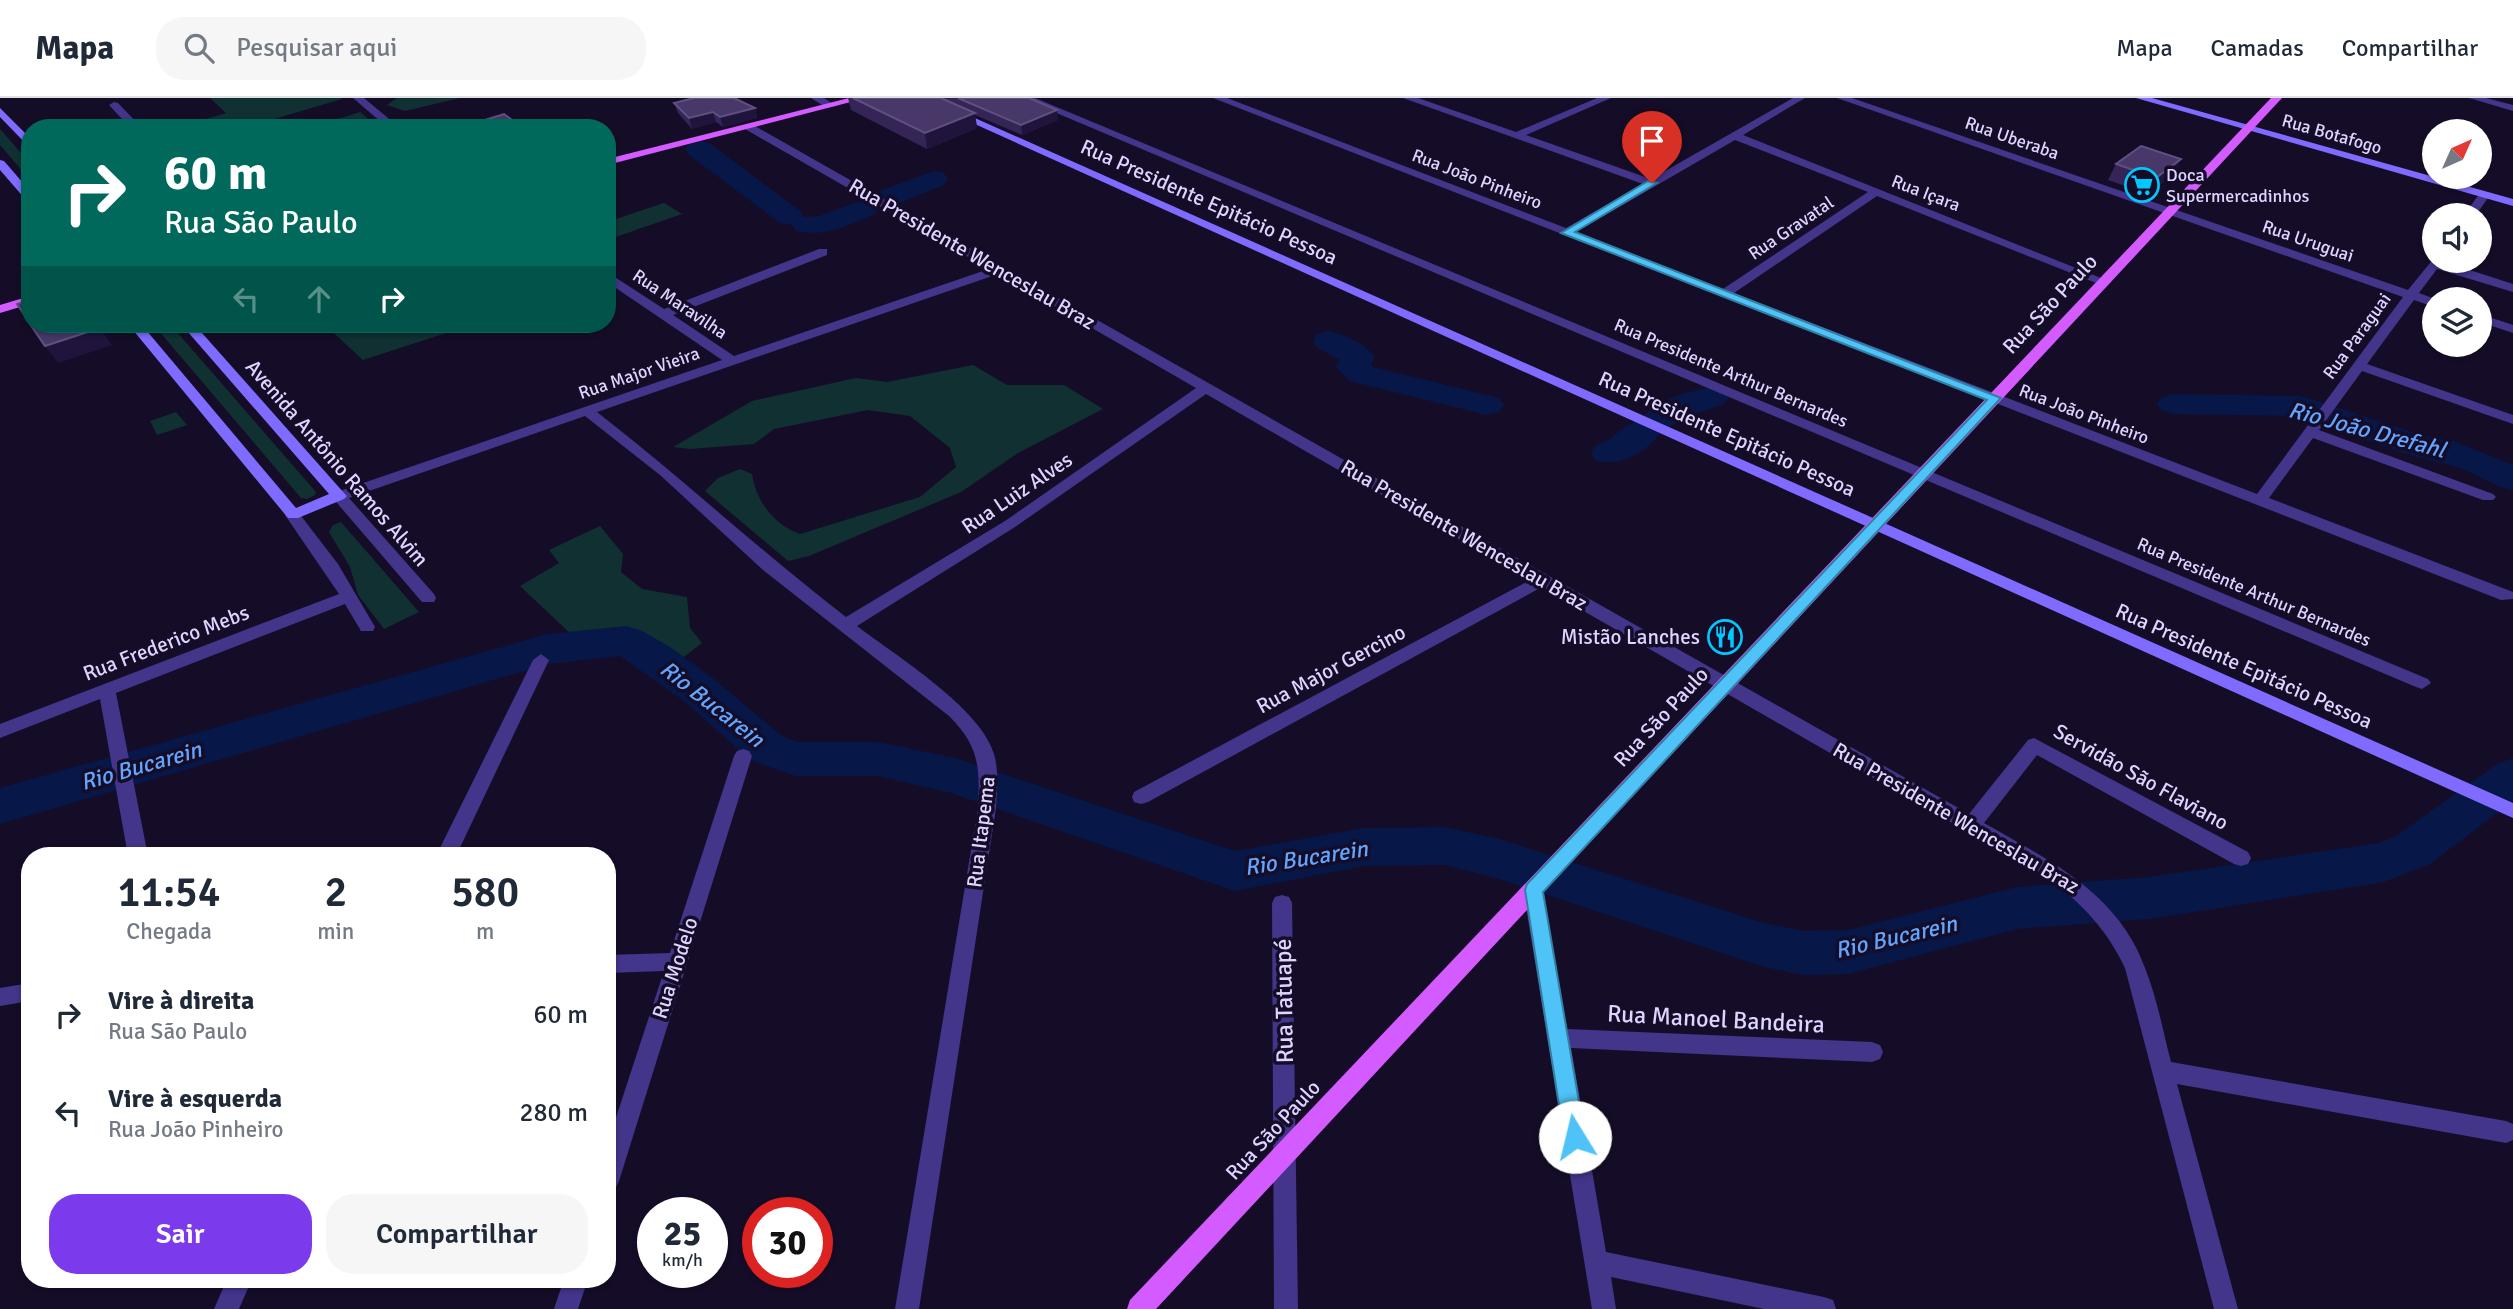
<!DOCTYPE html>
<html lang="pt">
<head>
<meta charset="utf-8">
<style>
	:root { --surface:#fff; --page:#f6f6f7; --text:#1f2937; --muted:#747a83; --line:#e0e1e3; --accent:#7c3aed }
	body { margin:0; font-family:Signika,sans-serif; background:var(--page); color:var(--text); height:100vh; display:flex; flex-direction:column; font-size:26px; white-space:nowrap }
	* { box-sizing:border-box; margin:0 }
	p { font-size:23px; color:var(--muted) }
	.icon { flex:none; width:38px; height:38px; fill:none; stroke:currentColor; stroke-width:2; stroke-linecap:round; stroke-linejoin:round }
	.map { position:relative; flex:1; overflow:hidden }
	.side { position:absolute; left:21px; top:749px; width:595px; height:441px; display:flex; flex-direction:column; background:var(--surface); border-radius:28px; box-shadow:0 2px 5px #0004 }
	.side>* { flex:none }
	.hud { position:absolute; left:21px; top:21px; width:595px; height:214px; border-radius:28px; box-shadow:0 2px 5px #0004; background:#00695c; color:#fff; overflow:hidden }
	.needle { width:46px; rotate:45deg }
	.controls { position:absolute; left:2422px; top:21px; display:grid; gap:14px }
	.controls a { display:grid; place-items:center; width:70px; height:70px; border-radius:50%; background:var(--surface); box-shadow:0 2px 5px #0004; font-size:35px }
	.speed { position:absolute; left:637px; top:1099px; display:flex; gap:14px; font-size:35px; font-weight:700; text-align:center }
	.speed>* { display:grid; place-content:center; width:91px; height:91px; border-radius:50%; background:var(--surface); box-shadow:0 2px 5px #0004; line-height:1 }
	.speed small { font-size:18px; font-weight:400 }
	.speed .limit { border:10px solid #d22; background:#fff; color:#111 }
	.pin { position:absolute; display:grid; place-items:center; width:60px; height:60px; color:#fff; margin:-72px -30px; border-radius:50% 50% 50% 0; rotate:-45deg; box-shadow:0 0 7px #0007 }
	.pin .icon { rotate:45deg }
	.me { position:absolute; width:77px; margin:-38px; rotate:351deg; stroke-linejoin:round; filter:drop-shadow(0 0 5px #0008) }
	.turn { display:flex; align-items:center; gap:24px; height:147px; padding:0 28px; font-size:32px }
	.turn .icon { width:91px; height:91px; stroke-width:2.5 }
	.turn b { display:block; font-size:49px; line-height:60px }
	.lanes { display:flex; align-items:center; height:66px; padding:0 28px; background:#0003; justify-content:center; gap:35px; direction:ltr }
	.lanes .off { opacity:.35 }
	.eta { display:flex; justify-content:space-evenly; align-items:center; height:119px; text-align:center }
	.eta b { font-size:42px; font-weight:600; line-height:49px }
	.button { display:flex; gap:14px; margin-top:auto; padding:14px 28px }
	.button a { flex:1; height:80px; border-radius:28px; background:var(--accent); color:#fff; font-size:28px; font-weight:600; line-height:80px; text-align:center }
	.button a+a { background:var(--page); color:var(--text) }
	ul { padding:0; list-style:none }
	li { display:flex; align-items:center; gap:21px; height:98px; padding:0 28px }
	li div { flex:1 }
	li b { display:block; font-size:26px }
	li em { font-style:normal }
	header { display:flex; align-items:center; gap:42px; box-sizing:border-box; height:98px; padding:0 35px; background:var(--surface); border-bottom:2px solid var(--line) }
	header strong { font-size:33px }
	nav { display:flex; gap:38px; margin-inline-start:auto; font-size:24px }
	.search { width:490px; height:63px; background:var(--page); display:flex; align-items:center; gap:18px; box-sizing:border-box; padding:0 24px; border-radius:28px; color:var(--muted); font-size:26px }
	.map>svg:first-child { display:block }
	.green { fill:#103032 }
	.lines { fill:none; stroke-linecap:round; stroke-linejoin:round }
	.river { fill:#061748; fill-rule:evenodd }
	.street { fill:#42358a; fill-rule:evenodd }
	.secondary { fill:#7f6bff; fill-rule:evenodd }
	.primary { fill:#d45bff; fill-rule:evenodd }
	.wall { fill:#352557 }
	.shaded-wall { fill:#20143c }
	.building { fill:#473869; stroke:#5f5080; stroke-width:2 }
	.route { fill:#4fc3f7; stroke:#337fa1; stroke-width:2 }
	.labels { text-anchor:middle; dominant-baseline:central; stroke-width:7; stroke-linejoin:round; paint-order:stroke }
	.far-street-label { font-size:18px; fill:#ded4ff; stroke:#150d28 }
	.far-poi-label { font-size:18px; fill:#ded4ff; stroke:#150d28; text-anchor:start }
	.street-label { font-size:21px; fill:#ded4ff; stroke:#150d28 }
	.poi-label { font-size:21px; fill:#ded4ff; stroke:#150d28; text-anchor:end }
	.water-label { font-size:23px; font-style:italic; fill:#62a5ff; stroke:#150d28 }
	.near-street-label { font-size:24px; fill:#ded4ff; stroke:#150d28 }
</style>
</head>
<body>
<header>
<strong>Mapa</strong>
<div class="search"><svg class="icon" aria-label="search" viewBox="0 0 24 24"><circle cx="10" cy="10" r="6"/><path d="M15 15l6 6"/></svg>Pesquisar aqui</div>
<nav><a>Mapa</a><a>Camadas</a><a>Compartilhar</a></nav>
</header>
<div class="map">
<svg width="2513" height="1211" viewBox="0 0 2513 1211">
	<rect width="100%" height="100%" fill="#150d28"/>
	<path class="green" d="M210,0H341L342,1L271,22L279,30H176L226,15Z
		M397,0H460L405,13L387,7Z
		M360,14L379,30H309Z
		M0,31L30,65V82L0,47Z
		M664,105L682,116L607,142V124Z
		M153,226H170L316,394L315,397L307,401L301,400Z
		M324,226H474L363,262Z
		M973,267L1007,287H1064L1103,311L1018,355L961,394L809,458L788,463L705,393L718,380L740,371L752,376C756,403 774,427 800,436L920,399L956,369L950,350L910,318L868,312L774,331L754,346L690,351L673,349L752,303L856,280L887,284Z
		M176,314L187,327L157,337L150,323Z
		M341,424L419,514L384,531L358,497L350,469L329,434L333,427Z
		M600,428L623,456L621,474L642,491L687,499L690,530L702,545L676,565L628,531L574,539L520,488L559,465L549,452Z"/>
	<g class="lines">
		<path class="river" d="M699,43L709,45L800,113L804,119L819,118L865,101L875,104L879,110L875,116C849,127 825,140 797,133L792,127L780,125L689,57L685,51L689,45Z
			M934,73L944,75L948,81L944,87L902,104L892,107L882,104L878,98L882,92Z
			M1329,233C1345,237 1365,245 1375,259L1371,267L1373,269L1499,300L1504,307L1499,314L1487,317L1349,283L1336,269L1340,262L1317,250L1313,243L1317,236Z
			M1712,289L1724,292L1729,299L1724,306L1683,320L1670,329L1662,332C1648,354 1622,369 1596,363L1591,355L1596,347C1613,343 1623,326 1641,322C1654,301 1689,294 1712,289Z
			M2174,296L2299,298L2311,301L2424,338L2454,343L2513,367V392L2500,389L2461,370L2406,356L2296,318L2174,316L2162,313L2157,306L2162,299Z
			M627,528L642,533L670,549L714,581L782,638L798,644H878L955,660L1235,753L1364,730L1445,729L1499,741L1764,825L1804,833L1848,832L2017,789L2149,779L2379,745L2396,738L2497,666L2513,660V703L2430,766L2384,784L2149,821L2017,831L1848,876L1804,877L1764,869L1499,781L1445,767L1364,768L1235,793L951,695L878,678H796L750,662L684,603L620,558L548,566L0,726V690L548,536Z"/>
		<path class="street" d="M353,0H364L400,30H388Z
			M811,0H824L836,8L827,10Z
			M1021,0H1035L2428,581L2431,585L2422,591L2416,589Z
			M1213,0H1227L1566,130L1643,86L1403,0H1418L1516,34L1597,0H1611L1526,37L1651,81L1793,0H1805L1743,37L2111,184L2105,188L2101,187L1877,98L1734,195L2257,396L2403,199L1837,0H1852L2408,192L2434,160V163H2442L2513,186V194L2437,171L2419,195L2435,201L2434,209L2414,202L2367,266L2513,317V326L2362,273L2319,332L2493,396L2496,399L2493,402H2483L2313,340L2269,400L2513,494V501L2501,502ZM1735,42L1868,94L1723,191L1576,134Z
			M2469,0H2486L2513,7V13Z
			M114,4L118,5L142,30H131L127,26L113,30H96L122,21L109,7Z
			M745,27H753L1969,716L2028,642L2034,640L2248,754L2251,760L2248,766L2241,768L2234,766L2037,657L1984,725C2049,762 2118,795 2145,870C2157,900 2163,933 2171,964L2506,1023L2513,1026V1042L2506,1045L2177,986L2238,1211H2214L2125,870C2107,832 2081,804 2047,780L1542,489L1148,704L1141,706L1134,704L1132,699L1134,694L1530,482L1206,296L1015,429L857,528C895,557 981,610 994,656C999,673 997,692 996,710L919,1211H895L978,710C980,668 979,648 949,618L763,472L660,377L585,318L349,400L434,496L436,500L434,504H422L331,398L334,395L722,262L607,184V174L664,211L819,151H827V157L673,217L734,258L989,171L745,31ZM998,176L1196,290L1005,423L846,519C760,453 682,380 597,314Z
			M2480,95L2490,97L2476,117H2464Z
			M2480,216L2513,227V235L2480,224Z
			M293,412L298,414L338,466L375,529L373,533H361L345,506L116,595L148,758H128L100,601L0,640V626L339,496L285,417Z
			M541,556L549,562L456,758H436L533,562Z
			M743,651L749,653L752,658L619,1083L615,1091L607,1094V1047L664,873L607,875V857L670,855L734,658L737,653Z
			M1533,783L1540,785L1543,791L1567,931L1872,944L1880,947L1883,954L1880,961L1872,964L1571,950L1606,1154L1824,1199L1833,1202L1836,1211H1764L1611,1179L1616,1211H1592L1523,791L1526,785Z
			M1282,797L1289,799L1292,805L1298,1211H1274L1272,805L1275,799Z
			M30,885V903L0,908V890Z
			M227,1181H252L239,1211H214Z
			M564,1181H588L578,1211H554Z"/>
		<path class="secondary" d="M917,0H930L2513,705V720Z
			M2136,0H2152L2513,101V108Z
			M0,10L30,40V50L0,19Z
			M0,62L4,63L30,93V103L26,102L0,72Z
			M128,226H141L296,410L329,396L181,226H194L344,395L347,398L344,401L298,420H288Z"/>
		<path class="primary" d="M849,0H866L607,67V61Z
			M2271,0H2282L1156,1211H1127L1130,1202Z
			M30,198V206L0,215V207Z"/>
	</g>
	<path class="wall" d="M848,0H1029L1058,22L1022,37L975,17L977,30L927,51L851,12Z
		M674,5L755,10L757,20L723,29L716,24L692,31L678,15Z
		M2116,66L2173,77L2148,96L2108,82Z"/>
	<path class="shaded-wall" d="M755,10L757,20L723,29L720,19Z
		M1057,12L1058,22L1022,37L1021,27Z
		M713,14L716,24L692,31L689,20Z
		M975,15L977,30L927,51L925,35Z
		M2181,61L2173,77L2148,96L2156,80Z
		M100,230L112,247L58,265L45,248Z"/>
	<path class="building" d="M694,0H734L755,10L720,19L713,14L689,20L674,5Z
		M853,0H941L975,15L925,35Z
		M958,0H1029L1057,12L1021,27Z
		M504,16L523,30H477L472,26Z
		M2141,48L2181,61L2156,80L2116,66Z
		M30,202V225L17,206Z
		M30,226H97L100,230L45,248Z"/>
	<path class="route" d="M1648,83L1657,85L1575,134L2001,300L1543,794L1585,1039L1582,1046L1575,1049L1567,1046L1564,1039L1525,792L1527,786L1987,302L1561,135Z"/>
	<defs>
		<g id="supermarket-ring" transform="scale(1.75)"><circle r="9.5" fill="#150d28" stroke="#00c9ff" stroke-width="1.5"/><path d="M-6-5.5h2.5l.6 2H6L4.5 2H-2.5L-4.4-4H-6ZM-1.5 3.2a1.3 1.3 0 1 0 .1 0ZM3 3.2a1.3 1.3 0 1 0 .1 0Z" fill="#00c9ff"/></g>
		<g id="restaurant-ring" transform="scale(1.75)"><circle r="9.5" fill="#150d28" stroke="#00c9ff" stroke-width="1.5"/><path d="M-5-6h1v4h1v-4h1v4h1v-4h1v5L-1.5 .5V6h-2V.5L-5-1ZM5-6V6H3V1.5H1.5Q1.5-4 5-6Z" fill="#00c9ff"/></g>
	</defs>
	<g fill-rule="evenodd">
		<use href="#supermarket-ring" x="2142" y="87"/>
		<use href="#restaurant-ring" x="1725" y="539"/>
	</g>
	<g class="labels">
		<g class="far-street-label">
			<text transform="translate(2332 36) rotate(16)">Rua Botafogo</text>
			<text transform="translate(2012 40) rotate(19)">Rua Uberaba</text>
			<text transform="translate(1477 81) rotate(21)">Rua João Pinheiro</text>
			<text transform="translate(1926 95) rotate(21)">Rua Içara</text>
			<text transform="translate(1791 130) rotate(-34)">Rua Gravatal</text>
			<text transform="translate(2308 143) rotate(19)">Rua Uruguai</text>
			<text transform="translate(680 206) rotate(34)">Rua Maravilha</text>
			<text transform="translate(2357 238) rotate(-54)">Rua Paraguai</text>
			<text transform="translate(639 275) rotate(-19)">Rua Major Vieira</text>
			<text transform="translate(1731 275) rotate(23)">Rua Presidente Arthur Bernardes</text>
			<text transform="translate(2084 316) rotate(21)">Rua João Pinheiro</text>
			<text transform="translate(2254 494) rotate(23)">Rua Presidente Arthur Bernardes</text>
		</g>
		<g class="far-poi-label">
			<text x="2166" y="77">Doca<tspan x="2166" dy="21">Supermercadinhos</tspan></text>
		</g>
		<g class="street-label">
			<text transform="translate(1209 104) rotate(24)">Rua Presidente Epitácio Pessoa</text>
			<text transform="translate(972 156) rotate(30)">Rua Presidente Wenceslau Braz</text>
			<text transform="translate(2050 206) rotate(-47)">Rua São Paulo</text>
			<text transform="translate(1727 336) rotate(24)">Rua Presidente Epitácio Pessoa</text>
			<text transform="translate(337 365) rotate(49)">Avenida Antônio Ramos Alvim</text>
			<text transform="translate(1017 395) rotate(-34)">Rua Luiz Alves</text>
			<text transform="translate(1464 437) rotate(30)">Rua Presidente Wenceslau Braz</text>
			<text transform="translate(166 545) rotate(-21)">Rua Frederico Mebs</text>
			<text transform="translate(2244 568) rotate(24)">Rua Presidente Epitácio Pessoa</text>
			<text transform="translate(1331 571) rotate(-28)">Rua Major Gercino</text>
			<text transform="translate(1661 619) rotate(-47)">Rua São Paulo</text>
			<text transform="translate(2141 679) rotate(29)">Servidão São Flaviano</text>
			<text transform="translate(1956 720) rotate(30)">Rua Presidente Wenceslau Braz</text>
			<text transform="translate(981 734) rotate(-83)">Rua Itapema</text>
			<text transform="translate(675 870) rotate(-72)">Rua Modelo</text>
			<text transform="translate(1273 1032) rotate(-47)">Rua São Paulo</text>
		</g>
		<g class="poi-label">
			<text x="1700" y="539">Mistão Lanches</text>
		</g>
		<g class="water-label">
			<text transform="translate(2367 332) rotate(15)">Rio João Drefahl</text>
			<text transform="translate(712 606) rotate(38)">Rio Bucarein</text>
			<text transform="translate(141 668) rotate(-16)">Rio Bucarein</text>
			<text transform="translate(1306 760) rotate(-9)">Rio Bucarein</text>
			<text transform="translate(1896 839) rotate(-13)">Rio Bucarein</text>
		</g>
		<g class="near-street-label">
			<text transform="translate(1284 903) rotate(-91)">Rua Tatuapé</text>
			<text transform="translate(1716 921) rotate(3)">Rua Manoel Bandeira</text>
		</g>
	</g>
</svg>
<div class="controls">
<a><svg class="needle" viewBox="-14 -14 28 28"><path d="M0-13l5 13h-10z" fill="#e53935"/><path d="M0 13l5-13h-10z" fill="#747a83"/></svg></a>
<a><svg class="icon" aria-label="sound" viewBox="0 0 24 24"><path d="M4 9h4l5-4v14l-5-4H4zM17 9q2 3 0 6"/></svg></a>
<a><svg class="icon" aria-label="layers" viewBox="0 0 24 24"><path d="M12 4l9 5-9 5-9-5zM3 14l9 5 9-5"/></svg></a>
</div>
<div class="speed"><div>25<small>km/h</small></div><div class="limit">30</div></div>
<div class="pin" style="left:1652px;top:85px;background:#d93025"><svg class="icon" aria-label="arrive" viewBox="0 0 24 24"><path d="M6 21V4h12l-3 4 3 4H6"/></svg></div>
<svg class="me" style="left:1575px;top:1039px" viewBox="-20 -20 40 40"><circle r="19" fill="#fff"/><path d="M0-13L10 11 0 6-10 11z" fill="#4fc3f7"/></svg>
<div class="hud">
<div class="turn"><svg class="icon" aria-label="right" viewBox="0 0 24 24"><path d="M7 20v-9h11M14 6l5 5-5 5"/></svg><div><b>60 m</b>Rua São Paulo</div></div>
<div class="lanes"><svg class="icon off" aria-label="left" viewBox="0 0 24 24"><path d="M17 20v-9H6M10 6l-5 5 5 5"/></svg><svg class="icon off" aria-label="ahead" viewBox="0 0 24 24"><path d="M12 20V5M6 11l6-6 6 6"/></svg><svg class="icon" aria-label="right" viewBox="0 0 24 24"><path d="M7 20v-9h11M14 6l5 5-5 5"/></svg></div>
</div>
<section class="side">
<div class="eta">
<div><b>11:54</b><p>Chegada</p></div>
<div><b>2</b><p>min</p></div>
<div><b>580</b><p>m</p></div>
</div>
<ul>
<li><svg class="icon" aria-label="right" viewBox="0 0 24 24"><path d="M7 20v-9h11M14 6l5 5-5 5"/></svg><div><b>Vire à direita</b><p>Rua São Paulo</p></div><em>60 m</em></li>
<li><svg class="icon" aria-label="left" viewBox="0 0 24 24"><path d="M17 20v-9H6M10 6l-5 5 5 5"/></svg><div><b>Vire à esquerda</b><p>Rua João Pinheiro</p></div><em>280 m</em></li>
</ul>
<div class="button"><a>Sair</a><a>Compartilhar</a></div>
</section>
</div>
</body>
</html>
